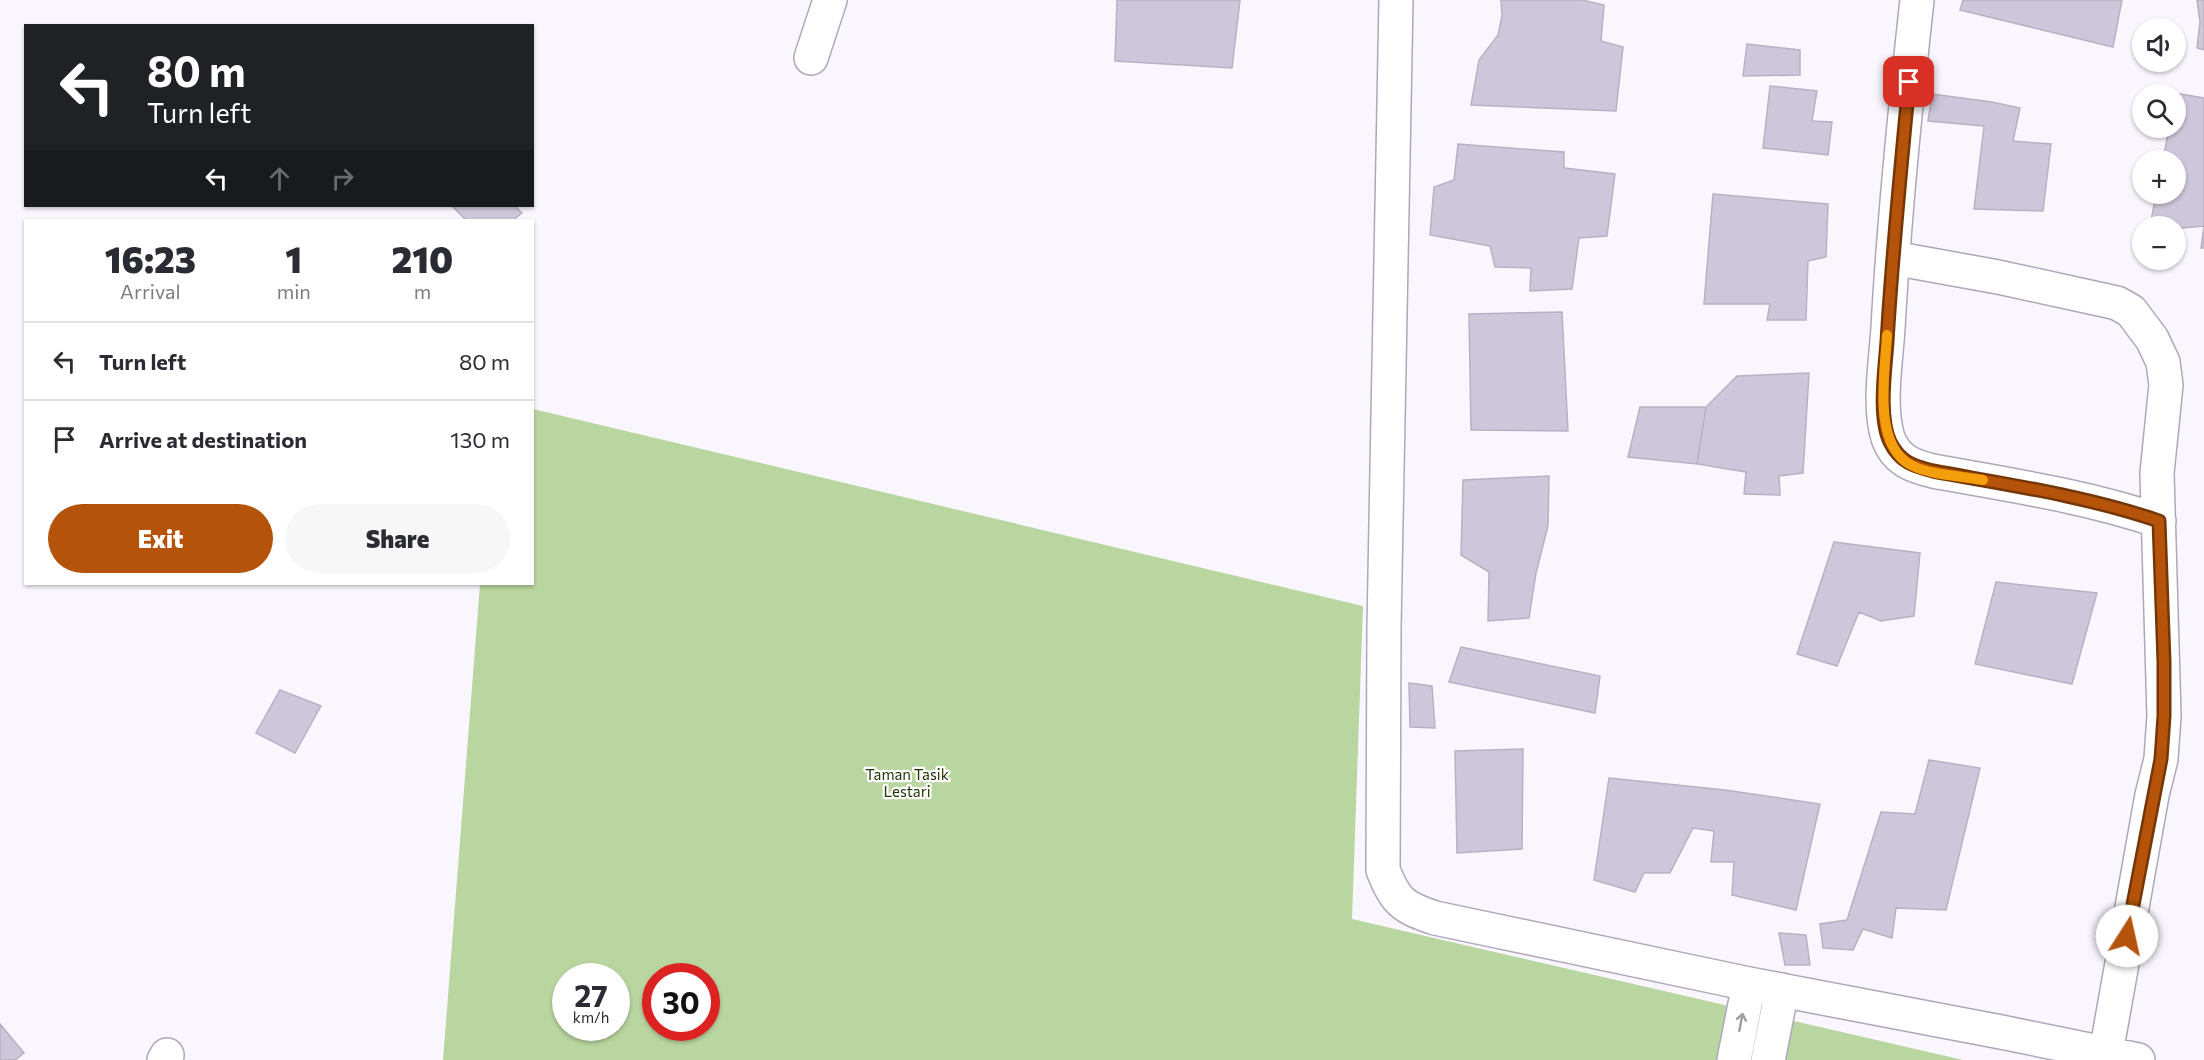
<!DOCTYPE html>
<html lang="en">
<head>
<meta charset="utf-8">
<style>
	:root { --surface:#fff; --page:#f7f7f7; --text:#2b2b33; --muted:#7c7c81; --line:#e1e1e2; --accent:#b45309 }
	body { margin:0; font-family:Commissioner,sans-serif; background:var(--page); color:var(--text); height:100vh; display:flex; flex-direction:column; font-size:22px; white-space:nowrap }
	* { box-sizing:border-box; margin:0 }
	p { font-size:20px; color:var(--muted) }
	.icon { flex:none; width:33px; height:33px; fill:none; stroke:currentColor; stroke-width:2; stroke-linecap:round; stroke-linejoin:round }
	.map { position:relative; flex:1; overflow:hidden }
	.side { position:absolute; left:24px; top:219px; width:510px; height:366px; display:flex; flex-direction:column; background:var(--surface); border-radius:0px; box-shadow:0 2px 4px #0004 }
	.side>* { flex:none }
	.banner { position:absolute; left:24px; top:24px; width:510px; height:183px; border-radius:0px; box-shadow:0 2px 4px #0004; background:#202124; color:#fff; overflow:hidden }
	.buttons { position:absolute; left:2132px; top:18px; display:grid; gap:12px }
	.buttons a { display:grid; place-items:center; width:54px; height:54px; border-radius:50%; background:var(--surface); box-shadow:0 2px 4px #0004; font-size:30px }
	.speed { position:absolute; left:552px; top:963px; display:flex; gap:12px; font-size:30px; font-weight:700; text-align:center }
	.speed>* { display:grid; place-content:center; width:78px; height:78px; border-radius:50%; background:var(--surface); box-shadow:0 2px 4px #0004; line-height:1 }
	.speed small { font-size:15px; font-weight:400 }
	.speed .limit { border:9px solid #d22; background:#fff; color:#111 }
	.pin { position:absolute; display:grid; place-items:center; width:51px; height:51px; color:#fff; margin:-26px; border-radius:12px; box-shadow:0 3px 9px #0006 }
	.me { position:absolute; width:66px; margin:-33px; rotate:10deg; stroke-linejoin:round; filter:drop-shadow(0 0 4px #0008) }
	.turn { display:flex; align-items:center; gap:21px; height:126px; padding:0 24px; font-size:27px }
	.turn .icon { width:78px; height:78px; stroke-width:2.5 }
	.turn b { display:block; font-size:42px; line-height:51px }
	.lanes { display:flex; align-items:center; height:57px; padding:0 24px; background:#0003; justify-content:center; gap:30px; direction:ltr }
	.lanes .off { opacity:.35 }
	.eta { display:flex; justify-content:space-evenly; align-items:center; height:102px; text-align:center }
	.eta b { font-size:36px; font-weight:800; line-height:42px }
	.action { display:flex; gap:12px; margin-top:auto; padding:12px 24px }
	.action a { flex:1; height:69px; border-radius:36px; background:var(--accent); color:#fff; font-size:24px; font-weight:800; line-height:69px; text-align:center }
	.action a+a { background:var(--page); color:var(--text) }
	ul { padding:0; list-style:none }
	li { display:flex; align-items:center; gap:18px; height:78px; padding:0 24px; border-top:2px solid var(--line) }
	li div { flex:1 }
	li b { display:block; font-size:22px }
	li em { font-style:normal }
	.map>svg:first-child { display:block }
	.green { fill:#bad6a0; fill-rule:evenodd }
	.building { fill:#cec7db; stroke:#b8b1c4; stroke-width:1.5 }
	.lines { fill:none; stroke-linecap:round; stroke-linejoin:round }
	.minor-casing { stroke:#aea7bb; stroke-width:36 }
	.minor { stroke:#fff; stroke-width:33 }
	.oneway { stroke:#9f9ea1 }
	.route-casing { stroke:#753606; stroke-width:15 }
	.route { stroke:#b45309; stroke-width:10 }
	.slow { stroke:#f59e0b; stroke-width:10 }
	.labels { text-anchor:middle; dominant-baseline:central; stroke-width:4.5; stroke-linejoin:round; paint-order:stroke }
	.park-label { font-size:15px; fill:#213604; stroke:#fff }
</style>
</head>
<body>
<div class="map">
<svg width="2204" height="1060" viewBox="0 0 2204 1060">
	<rect width="100%" height="100%" fill="#f9f6fe"/>
	<path class="green" d="M533,409L1363,606L1352,919L1963,1060H443L480,584H532ZM566,976H616V1028H566ZM656,976H706V1028H656Z"/>
	<path class="building" d="M1117,0H1240L1232,68L1115,61Z
		M1501,0H1582L1604,5L1601,41L1623,47L1616,111L1471,105L1479,60L1498,35L1502,16Z
		M1963,0H2122L2113,47L1960,10Z
		M2197,0H2204V50L2197,48L2200,22Z
		M1747,44L1800,50V75L1743,76Z
		M1770,86L1817,91L1812,121L1832,122L1828,155L1763,148Z
		M2175,93L2204,98V248H2201L2204,226L2182,228L2151,221L2156,194H2175V160H2163L2169,128H2175Z
		M1932,94L1992,102L2020,108L2013,141L2051,144L2043,211L1974,209L1984,126L1928,121Z
		M1458,144L1564,152V168L1615,174L1607,236L1579,238L1572,289L1530,291L1531,268L1495,267L1490,246L1430,235L1434,187L1454,180Z
		M1713,194L1828,204L1826,257L1808,261L1806,320H1767L1770,304H1704Z
		M452,206H515L522,213L513,220H466Z
		M1562,312L1568,431L1471,430L1469,314Z
		M1809,373L1803,473L1779,476L1780,495L1744,494L1746,472L1697,464L1706,407L1737,376Z
		M1640,407H1706L1697,464L1628,457Z
		M1549,476L1548,526L1536,573L1529,618L1488,621L1489,572L1461,555L1463,480Z
		M1834,542L1920,553L1914,616L1881,621L1859,612L1837,666L1797,654Z
		M1996,582L2097,593L2072,684L1975,664Z
		M1461,647L1600,676L1595,713L1449,682Z
		M1409,683L1432,686L1435,728L1410,727Z
		M280,690L321,706L295,753L256,733Z
		M1523,749L1522,849L1457,853L1455,751Z
		M1929,760L1980,768L1946,910L1896,908L1892,938L1863,929L1853,950L1823,948L1820,924L1847,920L1881,812L1915,814Z
		M1609,778L1725,790L1820,804L1796,910L1732,895L1734,862H1711L1714,831L1693,828L1670,873H1644L1635,892L1594,880Z
		M1779,933L1806,935L1810,965H1785Z
		M0,1024L24,1053L15,1060H0Z"/>
	<g class="lines">
		<g class="minor-casing">
			<path id="minor" d="M1396,0L1384,627L1383,870C1396,902 1402,907 1435,918L1749,984L2001,1032L2138,1060
				M1917,0C1905,109 1894,219 1888,328C1886,361 1878,406 1888,438C1896,460 1912,466 1933,471C2009,485 2086,496 2159,521
				M811,58L830,0
				M1893,258L1998,277L2117,303L2131,311L2152,339L2163,362L2166,385L2157,473L2164,716L2161,759L2152,795L2106,1053
				M164,1060L167,1055
				M1734,1060L1749,984
				M1768,1060L1782,990"/>
		</g>
		<use href="#minor" class="minor"/>
	</g>
	<defs><path id="oneway-shaft" d="M-6 0H5M1.5-3L5.5 0L1.5 3" fill="none" stroke-width="1.6" stroke-linecap="round" stroke-linejoin="round" transform="scale(1.5)"/></defs>
	<use class="oneway" href="#oneway-shaft" transform="translate(1741 1022) rotate(-79)"/>
	<g class="lines">
		<g class="route-casing">
			<path id="route" d="M1909,82C1901,168 1892,255 1887,342C1885,370 1878,417 1890,442C1900,462 1913,466 1933,471C2009,485 2086,496 2159,521L2164,662V716L2161,759L2127,936"/>
		</g>
		<use href="#route" class="route"/>
		<path class="slow" d="M1887,335C1885,371 1872,445 1911,465C1929,475 1962,476 1983,480"/>
	</g>
	<g class="labels">
		<g class="park-label">
			<text x="907" y="774">Taman Tasik<tspan x="907" dy="17">Lestari</tspan></text>
		</g>
	</g>
</svg>
<div class="buttons">
<a><svg class="icon" aria-label="sound" viewBox="0 0 24 24"><path d="M4 9h4l5-4v14l-5-4H4zM17 9q2 3 0 6"/></svg></a>
<a><svg class="icon" aria-label="search" viewBox="0 0 24 24"><circle cx="10" cy="10" r="6"/><path d="M15 15l6 6"/></svg></a>
<a>+</a>
<a>−</a>
</div>
<div class="speed"><div>27<small>km/h</small></div><div class="limit">30</div></div>
<div class="pin" style="left:1909px;top:82px;background:#d93025"><svg class="icon" aria-label="arrive" viewBox="0 0 24 24"><path d="M6 21V4h12l-3 4 3 4H6"/></svg></div>
<svg class="me" style="left:2127px;top:936px" viewBox="-20 -20 40 40"><circle r="19" fill="#fff"/><path d="M0-13L10 11 0 6-10 11z" fill="#b45309"/></svg>
<div class="banner">
<div class="turn"><svg class="icon" aria-label="left" viewBox="0 0 24 24"><path d="M17 20v-9H6M10 6l-5 5 5 5"/></svg><div><b>80 m</b>Turn left</div></div>
<div class="lanes"><svg class="icon" aria-label="left" viewBox="0 0 24 24"><path d="M17 20v-9H6M10 6l-5 5 5 5"/></svg><svg class="icon off" aria-label="ahead" viewBox="0 0 24 24"><path d="M12 20V5M6 11l6-6 6 6"/></svg><svg class="icon off" aria-label="right" viewBox="0 0 24 24"><path d="M7 20v-9h11M14 6l5 5-5 5"/></svg></div>
</div>
<section class="side">
<div class="eta">
<div><b>16:23</b><p>Arrival</p></div>
<div><b>1</b><p>min</p></div>
<div><b>210</b><p>m</p></div>
</div>
<ul>
<li><svg class="icon" aria-label="left" viewBox="0 0 24 24"><path d="M17 20v-9H6M10 6l-5 5 5 5"/></svg><div><b>Turn left</b></div><em>80 m</em></li>
<li><svg class="icon" aria-label="arrive" viewBox="0 0 24 24"><path d="M6 21V4h12l-3 4 3 4H6"/></svg><div><b>Arrive at destination</b></div><em>130 m</em></li>
</ul>
<div class="action"><a>Exit</a><a>Share</a></div>
</section>
</div>
</body>
</html>
